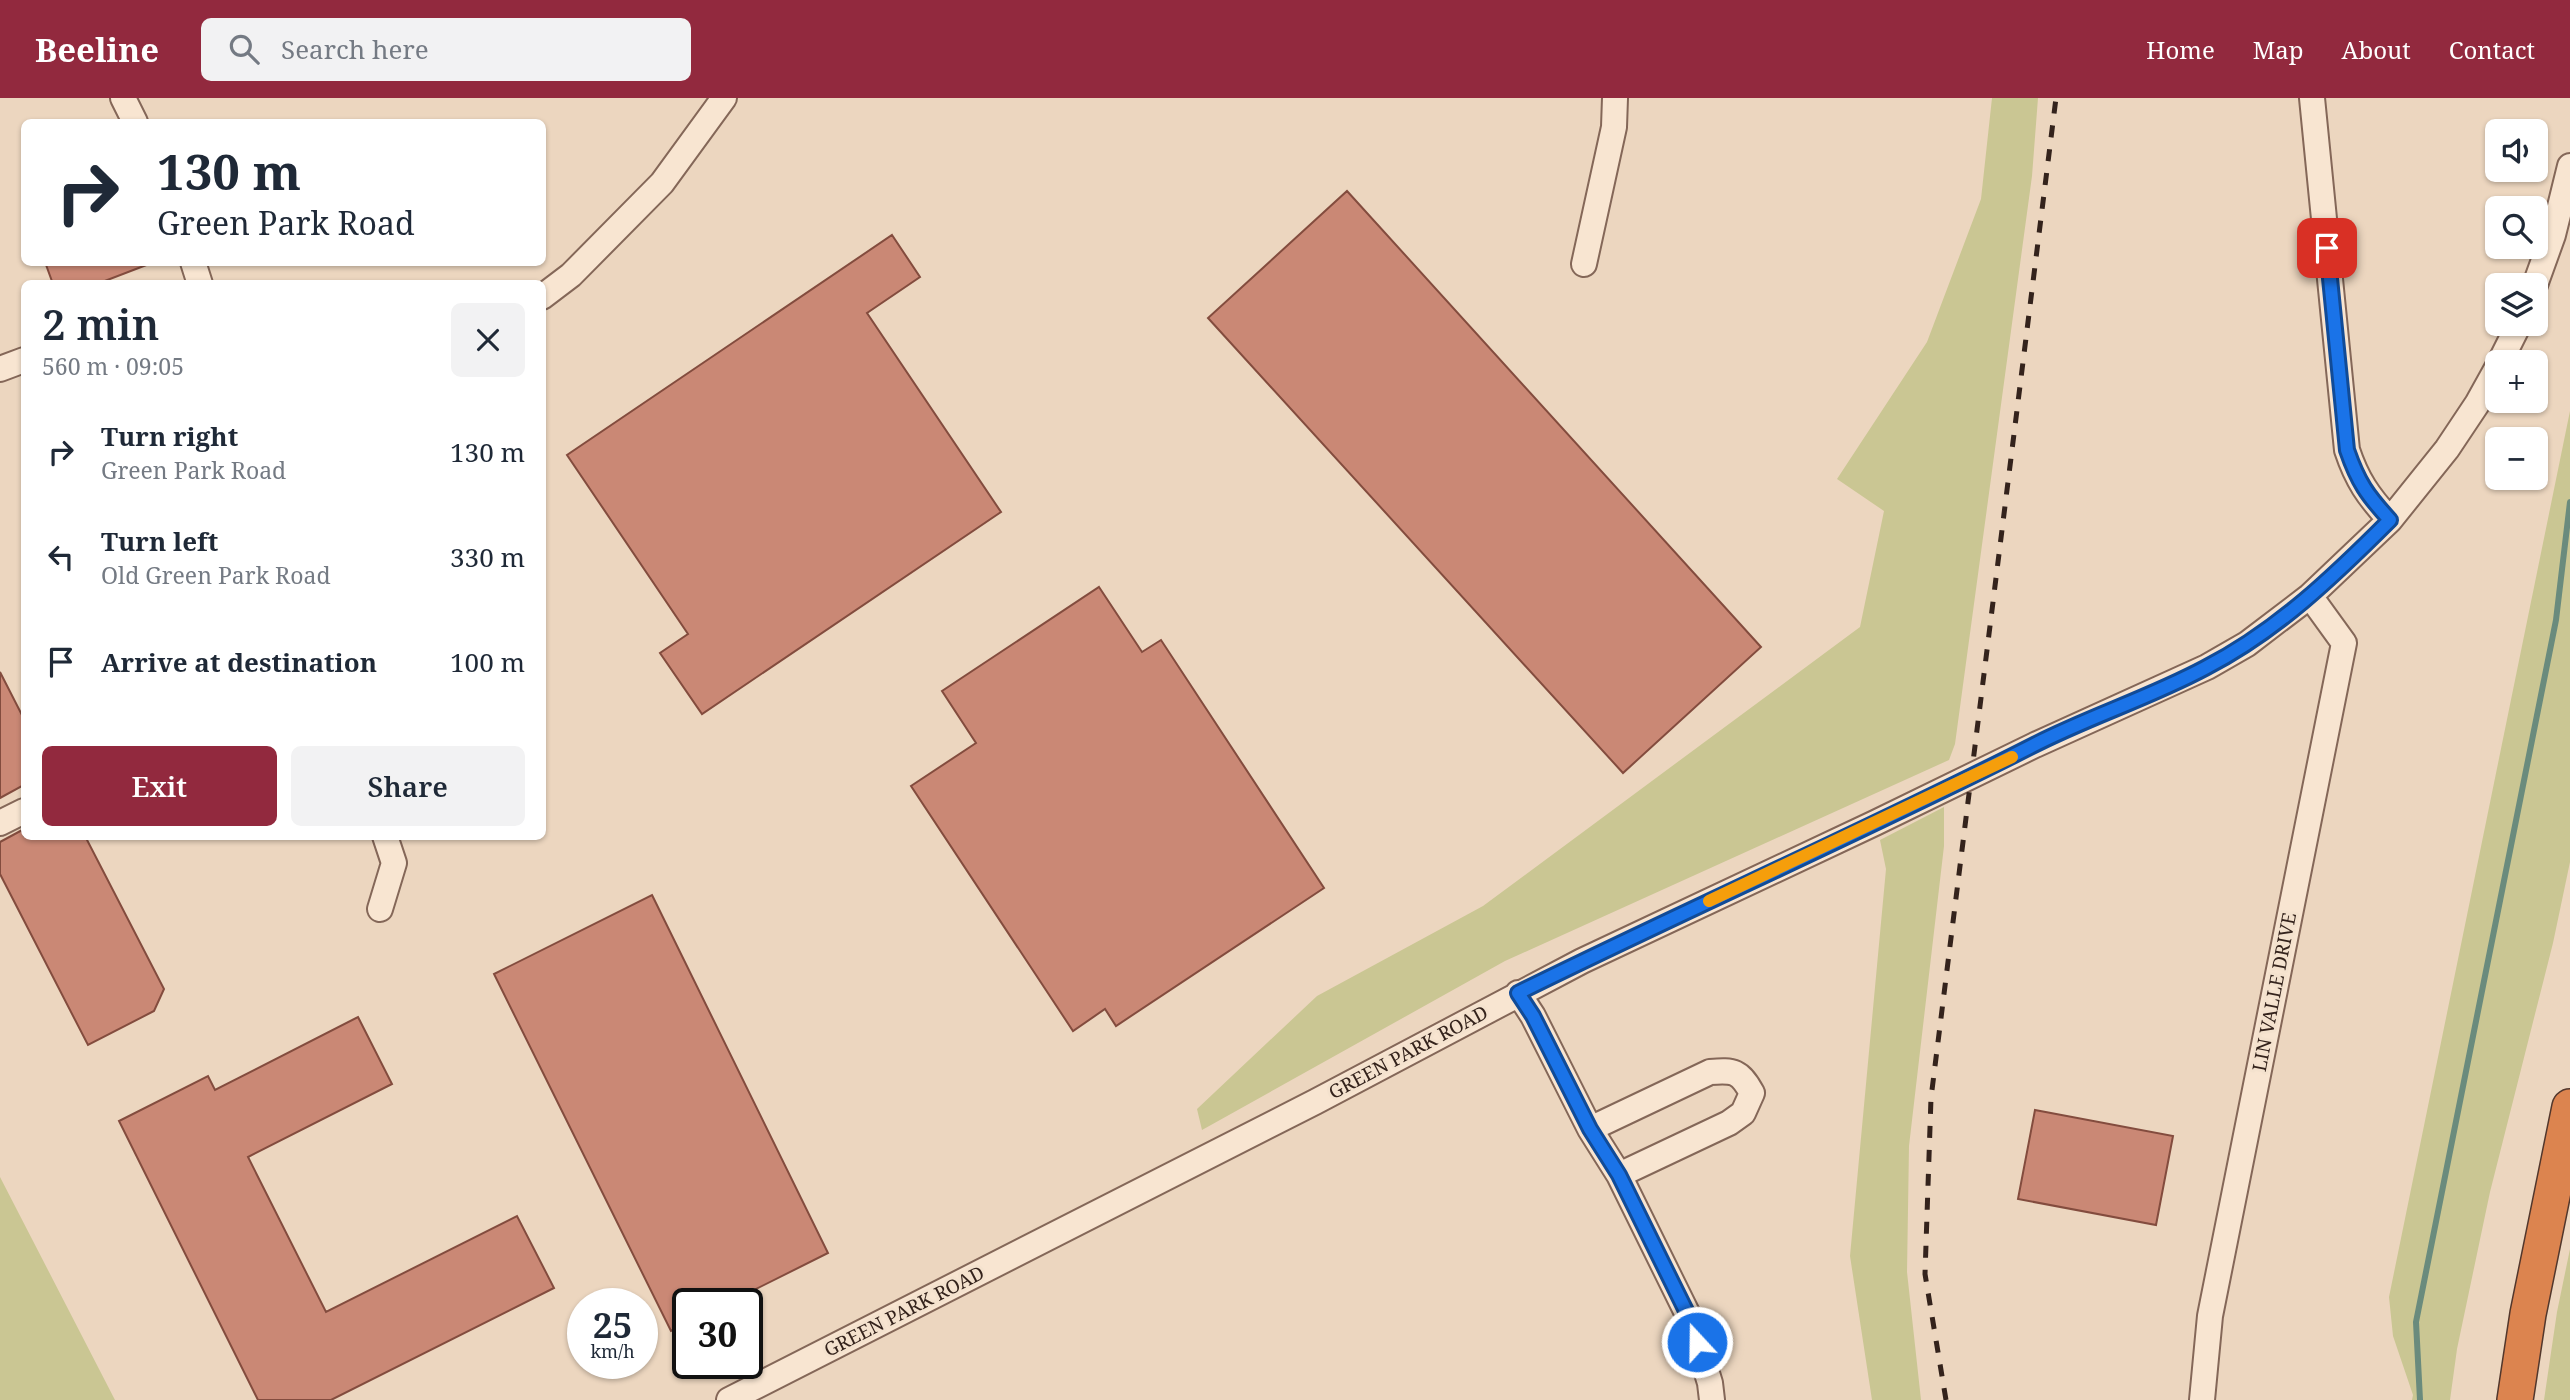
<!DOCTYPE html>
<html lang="en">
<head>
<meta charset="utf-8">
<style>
	:root { --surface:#fff; --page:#f2f2f3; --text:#1f2937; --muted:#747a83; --accent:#92293e }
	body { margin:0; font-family:"Noto Serif",serif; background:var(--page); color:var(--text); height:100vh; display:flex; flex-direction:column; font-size:26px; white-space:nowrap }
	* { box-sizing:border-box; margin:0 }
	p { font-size:23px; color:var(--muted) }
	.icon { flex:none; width:38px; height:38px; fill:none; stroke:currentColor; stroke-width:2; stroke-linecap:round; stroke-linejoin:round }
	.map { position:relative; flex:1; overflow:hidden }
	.sheet { position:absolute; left:21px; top:182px; width:525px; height:560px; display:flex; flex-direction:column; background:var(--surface); border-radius:10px; box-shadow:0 2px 5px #0004 }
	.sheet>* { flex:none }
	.guide { position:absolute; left:21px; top:21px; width:525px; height:147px; border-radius:10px; box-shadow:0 2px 5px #0004; background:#fff; color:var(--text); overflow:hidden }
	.tools { position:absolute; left:2485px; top:21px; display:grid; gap:14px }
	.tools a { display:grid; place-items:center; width:63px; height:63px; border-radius:10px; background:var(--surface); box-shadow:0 2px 5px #0004; font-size:35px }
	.speed { position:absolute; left:567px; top:1190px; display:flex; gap:14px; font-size:35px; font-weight:700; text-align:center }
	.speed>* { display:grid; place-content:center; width:91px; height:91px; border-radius:50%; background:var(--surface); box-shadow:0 2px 5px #0004; line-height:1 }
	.speed small { font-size:18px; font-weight:400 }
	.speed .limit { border:4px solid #111; border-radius:10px; background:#fff; color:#111 }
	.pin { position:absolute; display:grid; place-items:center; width:60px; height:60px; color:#fff; margin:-30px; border-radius:14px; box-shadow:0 4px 10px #0006 }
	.me { position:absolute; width:77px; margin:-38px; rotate:339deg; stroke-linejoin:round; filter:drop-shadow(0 0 5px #0008) }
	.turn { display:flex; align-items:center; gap:24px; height:147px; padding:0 21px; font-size:32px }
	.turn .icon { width:91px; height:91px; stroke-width:2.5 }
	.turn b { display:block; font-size:49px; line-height:60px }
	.round { display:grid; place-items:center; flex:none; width:74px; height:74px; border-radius:10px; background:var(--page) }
	.summary { display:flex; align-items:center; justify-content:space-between; height:119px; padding:0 21px }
	h1 { font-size:42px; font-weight:600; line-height:52px }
	.cta { display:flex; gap:14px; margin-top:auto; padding:14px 21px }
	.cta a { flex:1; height:80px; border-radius:10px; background:var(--accent); color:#fff; font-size:28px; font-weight:600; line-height:80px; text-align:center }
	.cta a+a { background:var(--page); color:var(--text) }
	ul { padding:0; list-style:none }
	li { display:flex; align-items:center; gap:21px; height:105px; padding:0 21px }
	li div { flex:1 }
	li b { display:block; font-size:26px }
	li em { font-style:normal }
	header { display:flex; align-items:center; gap:42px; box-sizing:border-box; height:98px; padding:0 35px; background:var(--accent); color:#fff }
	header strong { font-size:33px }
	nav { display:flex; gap:38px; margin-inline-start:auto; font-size:24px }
	.search { width:490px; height:63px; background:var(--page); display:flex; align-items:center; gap:18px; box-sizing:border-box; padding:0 24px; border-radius:10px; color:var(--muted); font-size:26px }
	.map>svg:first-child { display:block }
	.green { fill:#cac693 }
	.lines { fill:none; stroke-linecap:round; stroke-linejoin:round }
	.stream { stroke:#6a8b7d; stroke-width:6 }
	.building { fill:#ca8875; stroke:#834c3e; stroke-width:2 }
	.minor-casing { stroke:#846758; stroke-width:28 }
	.highway-casing { stroke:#52372c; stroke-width:38 }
	.minor { stroke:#f8e5d1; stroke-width:24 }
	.highway { stroke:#dc844f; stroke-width:35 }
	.rail { stroke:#34231c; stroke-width:5; stroke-dasharray:12 12; stroke-linecap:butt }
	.route-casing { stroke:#114b97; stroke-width:18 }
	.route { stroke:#1a73e8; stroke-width:12 }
	.slow { stroke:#f59e0b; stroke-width:12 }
	.labels { text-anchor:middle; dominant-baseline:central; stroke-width:6; stroke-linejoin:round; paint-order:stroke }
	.street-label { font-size:19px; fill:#34231c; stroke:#f4e2ce }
</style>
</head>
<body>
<header>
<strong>Beeline</strong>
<div class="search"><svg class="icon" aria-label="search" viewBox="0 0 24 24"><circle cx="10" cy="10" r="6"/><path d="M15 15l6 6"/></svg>Search here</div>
<nav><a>Home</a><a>Map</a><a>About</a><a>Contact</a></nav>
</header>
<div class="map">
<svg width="2570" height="1302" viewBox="0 0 2570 1302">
	<rect width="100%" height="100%" fill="#ecd6bf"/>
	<path class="green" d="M1992,0H2038L2032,78L1955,646L1949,662L1505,863L1202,1032L1197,1011L1317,898L1483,808L1860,529L1884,413L1837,381L1927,244L1981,101Z
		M2570,313V764L2553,845L2490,1094L2457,1251L2450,1302H2412L2413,1297L2393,1238L2389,1199Z
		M1944,709V748L1909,1048L1907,1174L1921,1302H1872L1850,1158L1886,771L1880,742Z
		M0,1079L115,1302H0Z
		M2570,1151V1302H2544L2557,1214Z"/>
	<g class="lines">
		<path class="stream" d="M2420,1302L2416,1224L2556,522L2570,404"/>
	</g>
	<path class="building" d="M1347,93L1761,549L1623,675L1208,220Z
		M892,137L920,179L867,215L1001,414L702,616L660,555L688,536L567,357Z
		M45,164H149V166L97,186H53Z
		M1099,489L1142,554L1161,542L1324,790L1116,928L1105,911L1073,933L911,688L976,645L942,593Z
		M0,574L24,621V687L0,700Z
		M24,731V738H85L164,891L154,913L88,947L0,776V744Z
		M652,797L828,1155L726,1206H688V1225L671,1233L494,876Z
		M358,919L392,986L248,1059L326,1214L517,1118L554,1190L331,1302H258L119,1023L208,978L215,992Z
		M2035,1012L2173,1038L2156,1127L2018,1101Z"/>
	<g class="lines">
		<g class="minor-casing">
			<path id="minor" d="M123,0L135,24
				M2312,0L2347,352C2357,382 2368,398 2390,422
				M193,164L200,186
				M1584,166L1614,29L1615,0
				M2535,187L2553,137L2570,68
				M542,199L571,177L662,85L724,0
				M2500,264L2519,226
				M0,271L24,262
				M0,725L24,713
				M380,811L394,765L385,738
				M1518,895L1533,918L1590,1031L1619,1077L1691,1223L1710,1285L1712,1302
				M1590,1031L1710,974C1734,972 1740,973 1752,995L1743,1015L1729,1025L1619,1077
				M729,1302L1315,1004L1582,863L1875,725L2035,647L2207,569L2247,546L2310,498L2390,422L2447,351L2477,306L2497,270
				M2202,1302L2210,1218L2344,545L2310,498"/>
		</g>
		<g class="highway-casing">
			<path id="highway" d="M2515,1302L2528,1216L2570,1009"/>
		</g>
		<use href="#minor" class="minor"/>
		<use href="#highway" class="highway"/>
		<path class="rail" d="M1946,1302L1925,1176L1931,1000L2056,0"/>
	</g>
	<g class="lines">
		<g class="route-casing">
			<path id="route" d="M1697,1244L1691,1223L1619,1077L1590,1031L1533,918L1518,895C1688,811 1863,734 2032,648C2088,619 2149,600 2205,570C2277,533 2334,478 2390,422C2367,397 2358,384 2347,352L2327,150"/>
		</g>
		<use href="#route" class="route"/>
		<path class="slow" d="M1709,803L2012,659"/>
	</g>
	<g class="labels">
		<g class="street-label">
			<text transform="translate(2274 894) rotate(-79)">LIN VALLE DRIVE</text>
			<text transform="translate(1408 954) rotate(-28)">GREEN PARK ROAD</text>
			<text transform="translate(904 1213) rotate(-27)">GREEN PARK ROAD</text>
		</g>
	</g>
</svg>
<div class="tools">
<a><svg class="icon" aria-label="sound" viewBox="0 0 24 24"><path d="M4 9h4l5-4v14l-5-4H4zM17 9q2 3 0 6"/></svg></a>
<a><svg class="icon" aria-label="search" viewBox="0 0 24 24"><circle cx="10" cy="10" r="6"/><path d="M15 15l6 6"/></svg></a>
<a><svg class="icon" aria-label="layers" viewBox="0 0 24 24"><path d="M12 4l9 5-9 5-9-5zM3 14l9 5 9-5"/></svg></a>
<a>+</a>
<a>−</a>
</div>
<div class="speed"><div>25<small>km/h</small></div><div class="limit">30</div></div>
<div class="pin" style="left:2327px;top:150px;background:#d93025"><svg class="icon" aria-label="arrive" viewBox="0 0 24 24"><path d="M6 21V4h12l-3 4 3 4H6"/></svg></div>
<svg class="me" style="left:1697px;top:1244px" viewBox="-20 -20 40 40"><circle r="17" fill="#1a73e8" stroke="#fff" stroke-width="3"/><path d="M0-11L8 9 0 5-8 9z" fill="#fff"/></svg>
<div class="guide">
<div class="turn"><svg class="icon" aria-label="right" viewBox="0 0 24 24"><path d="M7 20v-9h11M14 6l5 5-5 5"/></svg><div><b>130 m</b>Green Park Road</div></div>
</div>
<section class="sheet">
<div class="summary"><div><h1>2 min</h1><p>560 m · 09:05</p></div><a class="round"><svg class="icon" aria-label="close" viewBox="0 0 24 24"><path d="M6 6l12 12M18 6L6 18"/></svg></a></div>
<ul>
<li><svg class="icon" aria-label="right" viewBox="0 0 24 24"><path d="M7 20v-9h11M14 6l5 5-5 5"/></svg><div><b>Turn right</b><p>Green Park Road</p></div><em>130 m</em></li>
<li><svg class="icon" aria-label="left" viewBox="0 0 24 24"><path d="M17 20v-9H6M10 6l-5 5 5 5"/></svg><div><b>Turn left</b><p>Old Green Park Road</p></div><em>330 m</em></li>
<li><svg class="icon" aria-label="arrive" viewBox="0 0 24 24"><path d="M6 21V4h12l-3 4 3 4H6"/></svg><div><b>Arrive at destination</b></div><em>100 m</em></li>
</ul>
<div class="cta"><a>Exit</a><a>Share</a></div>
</section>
</div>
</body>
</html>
